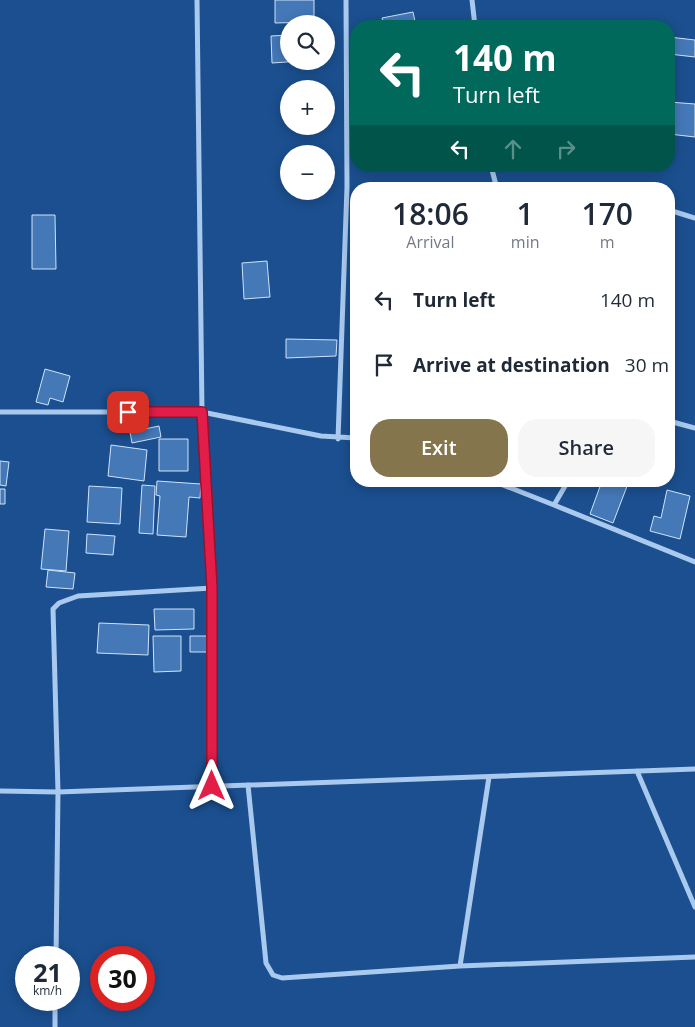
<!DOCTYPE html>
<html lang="en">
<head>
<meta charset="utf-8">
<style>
	:root { --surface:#fff; --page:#f6f6f7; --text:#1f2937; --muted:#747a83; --accent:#84754c }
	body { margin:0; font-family:"Open Sans",sans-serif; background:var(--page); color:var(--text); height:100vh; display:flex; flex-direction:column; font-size:19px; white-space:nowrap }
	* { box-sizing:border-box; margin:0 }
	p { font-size:16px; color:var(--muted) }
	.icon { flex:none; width:28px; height:28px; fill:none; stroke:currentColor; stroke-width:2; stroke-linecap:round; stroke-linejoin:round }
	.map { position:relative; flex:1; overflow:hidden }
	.details { position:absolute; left:350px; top:182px; width:325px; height:305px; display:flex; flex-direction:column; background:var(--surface); border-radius:20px; box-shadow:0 2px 12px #0003 }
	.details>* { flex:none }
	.banner { position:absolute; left:350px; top:20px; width:325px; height:152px; border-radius:20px; box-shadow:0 2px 12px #0003; background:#00695c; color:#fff; overflow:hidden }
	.fabs { position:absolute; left:280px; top:15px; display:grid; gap:10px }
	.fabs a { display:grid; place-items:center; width:55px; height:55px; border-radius:50%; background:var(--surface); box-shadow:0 2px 12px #0003; font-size:25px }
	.speed { position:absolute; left:15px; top:946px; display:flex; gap:10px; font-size:25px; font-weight:700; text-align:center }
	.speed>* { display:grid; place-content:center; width:65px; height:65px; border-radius:50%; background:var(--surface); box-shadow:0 2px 12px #0003; line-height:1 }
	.speed small { font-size:12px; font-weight:400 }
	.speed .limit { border:8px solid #d22; background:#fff; color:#111 }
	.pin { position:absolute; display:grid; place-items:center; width:42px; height:42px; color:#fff; margin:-21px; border-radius:10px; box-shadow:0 2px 8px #0006 }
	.me { position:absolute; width:55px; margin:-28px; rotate:0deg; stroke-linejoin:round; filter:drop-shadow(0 0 4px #0008) }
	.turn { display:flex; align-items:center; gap:18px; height:105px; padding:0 20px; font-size:22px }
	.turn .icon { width:65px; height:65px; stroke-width:2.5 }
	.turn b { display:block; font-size:35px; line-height:42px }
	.lanes { display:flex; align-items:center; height:48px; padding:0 20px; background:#0003; justify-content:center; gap:25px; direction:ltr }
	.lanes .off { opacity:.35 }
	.eta { display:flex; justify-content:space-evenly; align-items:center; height:85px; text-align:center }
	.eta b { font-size:30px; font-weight:600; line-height:35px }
	.primary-button { display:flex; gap:10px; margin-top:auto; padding:10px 20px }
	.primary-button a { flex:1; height:58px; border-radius:20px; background:var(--accent); color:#fff; font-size:20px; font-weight:600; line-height:58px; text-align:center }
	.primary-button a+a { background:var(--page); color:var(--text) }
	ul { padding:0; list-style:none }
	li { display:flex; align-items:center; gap:15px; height:65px; padding:0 20px }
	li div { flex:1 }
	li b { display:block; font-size:19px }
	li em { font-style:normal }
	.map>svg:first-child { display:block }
	.building { fill:#4478b7; stroke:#cfe3fa }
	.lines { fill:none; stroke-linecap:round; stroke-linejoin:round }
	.street { stroke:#a9c9ee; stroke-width:5 }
	.route-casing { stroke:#92132f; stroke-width:12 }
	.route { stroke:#e11d48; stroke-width:9 }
</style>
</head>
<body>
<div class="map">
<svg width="695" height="1027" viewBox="0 0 695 1027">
	<rect width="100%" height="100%" fill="#1b4f8f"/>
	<path class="building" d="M275,0H314V22L275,23Z
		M413,12L416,26H384L382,18Z
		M289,35V61H301L272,63L271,36Z
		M669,37L695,40V57L669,54Z
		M669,102L695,104V137L669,134Z
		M32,215H55L56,269H32Z
		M267,261L270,297L244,299L242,263Z
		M286,339L337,340L336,356L286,358Z
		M45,369L70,376L63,402L50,398L48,405L36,402Z
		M159,426L161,437L132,443L130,432Z
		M159,439H188V471H159Z
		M111,445L147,450L144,481L108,476Z
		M0,461L9,462L6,486L0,485Z
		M157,481L201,484L200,498L189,497L186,537L157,535L160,496L156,495Z
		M602,481H629L613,523L590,514Z
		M142,485L155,486L153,534L139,533Z
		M89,486L122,488L120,524L87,522Z
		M0,489H5V504H0Z
		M667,490L690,496L680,539L650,531L654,516L661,518Z
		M45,529L69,531L66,571L41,569Z
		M87,534L115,536L113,555L86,553Z
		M48,570L75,573L73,589L46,587Z
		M154,609H194V629L155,630Z
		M99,623L149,625L148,655L97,653Z
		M153,636H181V671L154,672Z
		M190,636H208V652H190Z"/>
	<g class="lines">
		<path class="street" d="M197,0L202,412L212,588V786
			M472,0L475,26
			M491,166L497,189
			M669,210L695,218
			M0,412H202L321,436L356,438
			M669,421L695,428
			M338,439L347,187L346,0
			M493,481L554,505
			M568,481L554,505L695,562
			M637,771L695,907
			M248,785L266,963L273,975L282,978L460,966L695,957
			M0,791L58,792L695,769
			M56,958L58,792L53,609L59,603L78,596L212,588
			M460,966L489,777
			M55,1027V1000"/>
	</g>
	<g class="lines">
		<g class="route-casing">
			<path id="route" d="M128,412H202L212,588V786"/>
		</g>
		<use href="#route" class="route"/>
	</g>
</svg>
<div class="fabs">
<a><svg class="icon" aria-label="search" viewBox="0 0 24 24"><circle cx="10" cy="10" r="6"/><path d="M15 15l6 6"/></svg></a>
<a>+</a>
<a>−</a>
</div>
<div class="speed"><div>21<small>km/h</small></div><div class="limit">30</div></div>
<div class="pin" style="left:128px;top:412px;background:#d93025"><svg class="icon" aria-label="arrive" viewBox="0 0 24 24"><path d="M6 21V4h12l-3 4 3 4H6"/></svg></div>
<svg class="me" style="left:212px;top:786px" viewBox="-20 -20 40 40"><path d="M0-17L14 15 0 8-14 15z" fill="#e11d48" stroke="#fff" stroke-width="4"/></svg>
<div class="banner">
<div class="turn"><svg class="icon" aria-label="left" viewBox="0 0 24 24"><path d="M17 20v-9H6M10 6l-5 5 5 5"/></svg><div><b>140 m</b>Turn left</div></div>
<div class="lanes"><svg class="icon" aria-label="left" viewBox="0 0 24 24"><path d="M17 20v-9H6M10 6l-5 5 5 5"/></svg><svg class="icon off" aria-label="ahead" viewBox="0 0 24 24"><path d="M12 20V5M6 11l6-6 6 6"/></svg><svg class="icon off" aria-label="right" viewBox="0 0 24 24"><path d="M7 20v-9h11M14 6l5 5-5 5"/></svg></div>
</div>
<section class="details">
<div class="eta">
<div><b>18:06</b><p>Arrival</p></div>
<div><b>1</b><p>min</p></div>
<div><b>170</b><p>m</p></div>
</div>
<ul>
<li><svg class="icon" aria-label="left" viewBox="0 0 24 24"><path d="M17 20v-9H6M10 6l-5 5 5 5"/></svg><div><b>Turn left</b></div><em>140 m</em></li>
<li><svg class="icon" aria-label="arrive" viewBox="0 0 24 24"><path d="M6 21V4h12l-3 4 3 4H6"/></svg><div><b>Arrive at destination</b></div><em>30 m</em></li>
</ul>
<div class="primary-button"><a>Exit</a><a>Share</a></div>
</section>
</div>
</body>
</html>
